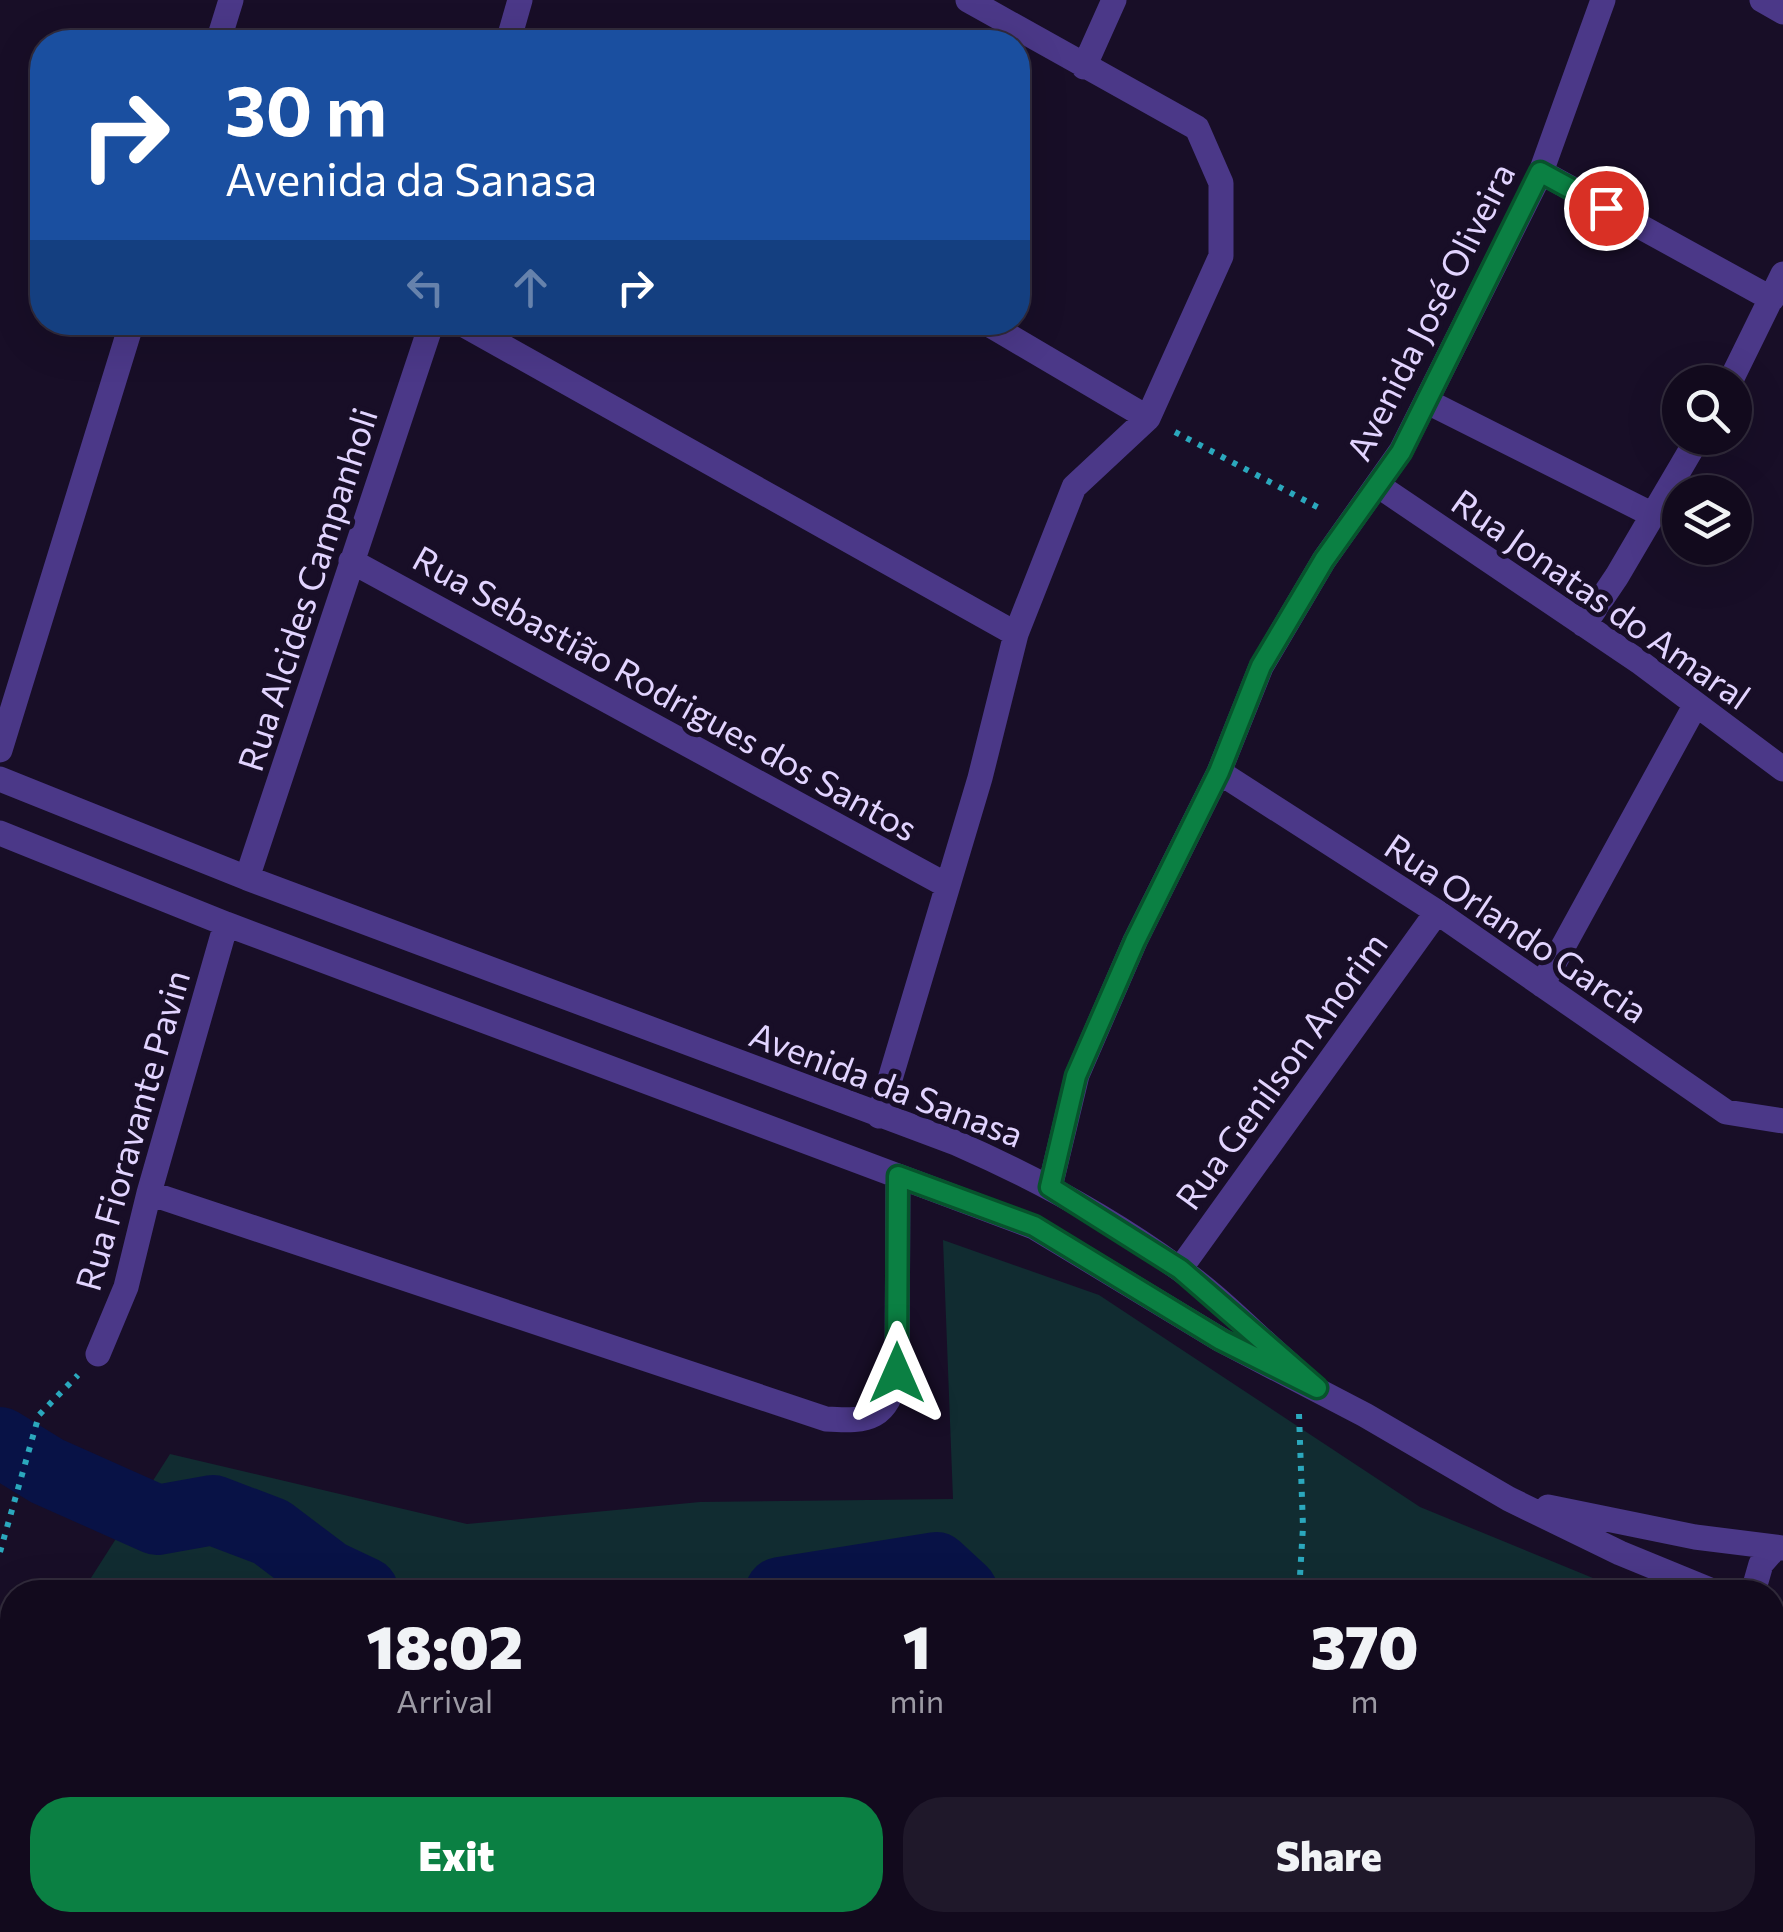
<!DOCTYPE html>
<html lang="en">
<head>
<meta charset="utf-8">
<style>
	:root { --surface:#120a1d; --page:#1f182a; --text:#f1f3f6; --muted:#9c9aa4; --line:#312b3b; --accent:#0b8043 }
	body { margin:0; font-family:Commissioner,sans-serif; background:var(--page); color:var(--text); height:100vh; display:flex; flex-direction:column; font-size:38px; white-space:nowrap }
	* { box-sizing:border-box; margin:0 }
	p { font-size:32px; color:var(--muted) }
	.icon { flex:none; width:55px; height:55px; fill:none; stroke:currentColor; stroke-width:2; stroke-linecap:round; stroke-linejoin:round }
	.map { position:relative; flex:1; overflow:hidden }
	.details { position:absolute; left:0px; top:1580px; width:1785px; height:352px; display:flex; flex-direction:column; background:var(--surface); border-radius:40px 40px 0 0; box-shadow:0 10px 40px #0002,0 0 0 2px var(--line) }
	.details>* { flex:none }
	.top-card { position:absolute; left:30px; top:30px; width:1000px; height:305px; border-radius:40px; box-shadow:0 10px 40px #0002,0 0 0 2px var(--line); background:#1a4fa0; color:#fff; overflow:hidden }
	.fabs { position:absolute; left:1662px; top:365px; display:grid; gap:20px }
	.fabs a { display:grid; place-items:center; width:90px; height:90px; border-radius:50%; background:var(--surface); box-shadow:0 10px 40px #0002,0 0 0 2px var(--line); font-size:50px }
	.pin { position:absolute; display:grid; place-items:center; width:85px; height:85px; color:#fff; margin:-42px; border:5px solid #fff; border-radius:50%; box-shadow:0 2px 10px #0007 }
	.me { position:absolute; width:110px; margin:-55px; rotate:0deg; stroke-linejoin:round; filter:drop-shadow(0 0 8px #0008) }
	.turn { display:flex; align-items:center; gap:35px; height:210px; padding:0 30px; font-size:45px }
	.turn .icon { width:130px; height:130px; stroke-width:2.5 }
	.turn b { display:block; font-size:70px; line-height:85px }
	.lanes { display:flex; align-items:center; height:95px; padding:0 30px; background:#0003; justify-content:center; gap:50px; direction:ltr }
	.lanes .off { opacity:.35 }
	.eta { display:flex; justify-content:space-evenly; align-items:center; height:170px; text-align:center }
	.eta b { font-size:60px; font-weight:800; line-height:70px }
	.button { display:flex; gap:20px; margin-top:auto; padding:20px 30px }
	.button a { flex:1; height:115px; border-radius:40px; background:var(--accent); color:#fff; font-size:40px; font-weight:800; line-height:115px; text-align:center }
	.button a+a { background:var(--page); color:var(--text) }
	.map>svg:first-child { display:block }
	.green { fill:#112c31 }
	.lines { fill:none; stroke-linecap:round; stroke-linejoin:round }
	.river { stroke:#081246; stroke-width:70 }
	.path { stroke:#2ba8bd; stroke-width:6; stroke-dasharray:5 8; stroke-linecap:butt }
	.minor { stroke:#4b3888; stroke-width:25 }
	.route-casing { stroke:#07532c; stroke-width:25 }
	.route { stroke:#0b8043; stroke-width:18 }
	.labels { text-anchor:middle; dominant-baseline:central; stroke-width:10; stroke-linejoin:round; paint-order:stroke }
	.street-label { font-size:35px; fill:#e2d4ff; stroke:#180e27 }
</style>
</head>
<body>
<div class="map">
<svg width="1783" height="1932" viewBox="0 0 1783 1932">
	<rect width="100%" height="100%" fill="#180e27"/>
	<path class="green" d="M943,1240L1099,1295L1420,1507L1627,1592H82L170,1454L467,1524L700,1502L953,1499Z
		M1773,1652L1783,1656V1932H1325L1313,1920H1772Z"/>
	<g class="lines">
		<path class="river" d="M0,1442L47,1471L157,1520L213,1510L271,1532L328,1575L364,1592
			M780,1592L936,1567L963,1592
			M1627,1920L1647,1932"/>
		<path class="path" d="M1175,432L1323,510
			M1299,1414L1303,1527L1299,1592
			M0,1552L39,1415L78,1375"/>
		<path class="minor" d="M1762,0L1783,12
			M218,42L231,0
			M508,42L520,0
			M1084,67L1114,0
			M1541,172L1772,299
			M459,322L1016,634
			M985,322L1148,418
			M1730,382L1783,274
			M1426,401L1653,515
			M1379,486L1641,663L1783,769
			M351,561L946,885
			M1584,625L1617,576L1698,438
			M0,750L132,322
			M1219,772L1437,912L1726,1112L1783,1121
			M0,779L247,878L956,1143C1034,1177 1109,1218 1178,1268C1217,1295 1252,1332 1289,1364
			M0,833L226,924L1034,1227L1221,1340L1365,1415L1509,1499L1620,1553L1715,1592
			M247,878L432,322
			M1542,985L1696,704
			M879,1116L980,778L1016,634L1074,487L1148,418L1221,256V183L1197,128L968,0
			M1050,1187L1077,1075L1135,941L1219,772L1261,667L1324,560L1401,451L1541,172L1603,0
			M149,1193L826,1419C870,1422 887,1419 897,1373L898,1176
			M1180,1269L1437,912
			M98,1354L126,1287L149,1193L226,924
			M1548,1507L1695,1537L1783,1548
			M1753,1592L1761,1564L1776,1547
			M1772,1616L1783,1621
			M0,1691L12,1703
			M0,1915L12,1912
			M1264,1920L1274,1932
			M136,1932L137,1920
			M573,1932L579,1920
			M940,1932L947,1920"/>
	</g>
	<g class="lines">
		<g class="route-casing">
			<path id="route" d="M897,1373L898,1176L1034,1226L1221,1340L1317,1388L1180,1269L1050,1187L1076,1076L1135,941L1219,772L1261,666L1324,560L1401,452L1540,172L1606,208"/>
		</g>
		<use href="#route" class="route"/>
	</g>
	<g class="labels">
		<g class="street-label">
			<text transform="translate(1429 311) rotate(-63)">Avenida José Oliveira</text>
			<text transform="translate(306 589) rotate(-72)">Rua Alcides Campanholi</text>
			<text transform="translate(1602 598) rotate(35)">Rua Jonatas do Amaral</text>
			<text transform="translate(666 692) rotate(29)">Rua Sebastião Rodrigues dos Santos</text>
			<text transform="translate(1517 927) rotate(34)">Rua Orlando Garcia</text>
			<text transform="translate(1280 1070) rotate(-54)">Rua Genilson Anorim</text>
			<text transform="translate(887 1083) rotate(21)">Avenida da Sanasa</text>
			<text transform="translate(131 1130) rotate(-74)">Rua Fioravante Pavin</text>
		</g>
	</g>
</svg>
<div class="fabs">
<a><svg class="icon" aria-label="search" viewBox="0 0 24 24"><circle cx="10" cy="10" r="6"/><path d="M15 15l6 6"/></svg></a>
<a><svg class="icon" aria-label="layers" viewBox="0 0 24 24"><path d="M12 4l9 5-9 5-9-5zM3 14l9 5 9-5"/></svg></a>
</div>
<div class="pin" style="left:1606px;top:208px;background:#d93025"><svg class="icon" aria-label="arrive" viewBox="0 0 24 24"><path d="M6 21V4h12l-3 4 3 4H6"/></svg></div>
<svg class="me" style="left:897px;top:1373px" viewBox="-20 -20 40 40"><path d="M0-17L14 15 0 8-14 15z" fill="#0b8043" stroke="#fff" stroke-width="4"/></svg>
<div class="top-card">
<div class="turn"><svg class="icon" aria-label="right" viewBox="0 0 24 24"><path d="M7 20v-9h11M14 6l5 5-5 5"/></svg><div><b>30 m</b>Avenida da Sanasa</div></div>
<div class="lanes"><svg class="icon off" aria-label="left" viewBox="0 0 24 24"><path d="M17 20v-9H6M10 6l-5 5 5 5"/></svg><svg class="icon off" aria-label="ahead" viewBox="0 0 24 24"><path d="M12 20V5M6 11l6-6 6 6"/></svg><svg class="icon" aria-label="right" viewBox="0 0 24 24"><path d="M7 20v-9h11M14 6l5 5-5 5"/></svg></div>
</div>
<section class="details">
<div class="eta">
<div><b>18:02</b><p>Arrival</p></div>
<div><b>1</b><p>min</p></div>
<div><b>370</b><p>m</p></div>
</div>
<div class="button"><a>Exit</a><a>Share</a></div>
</section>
</div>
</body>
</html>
